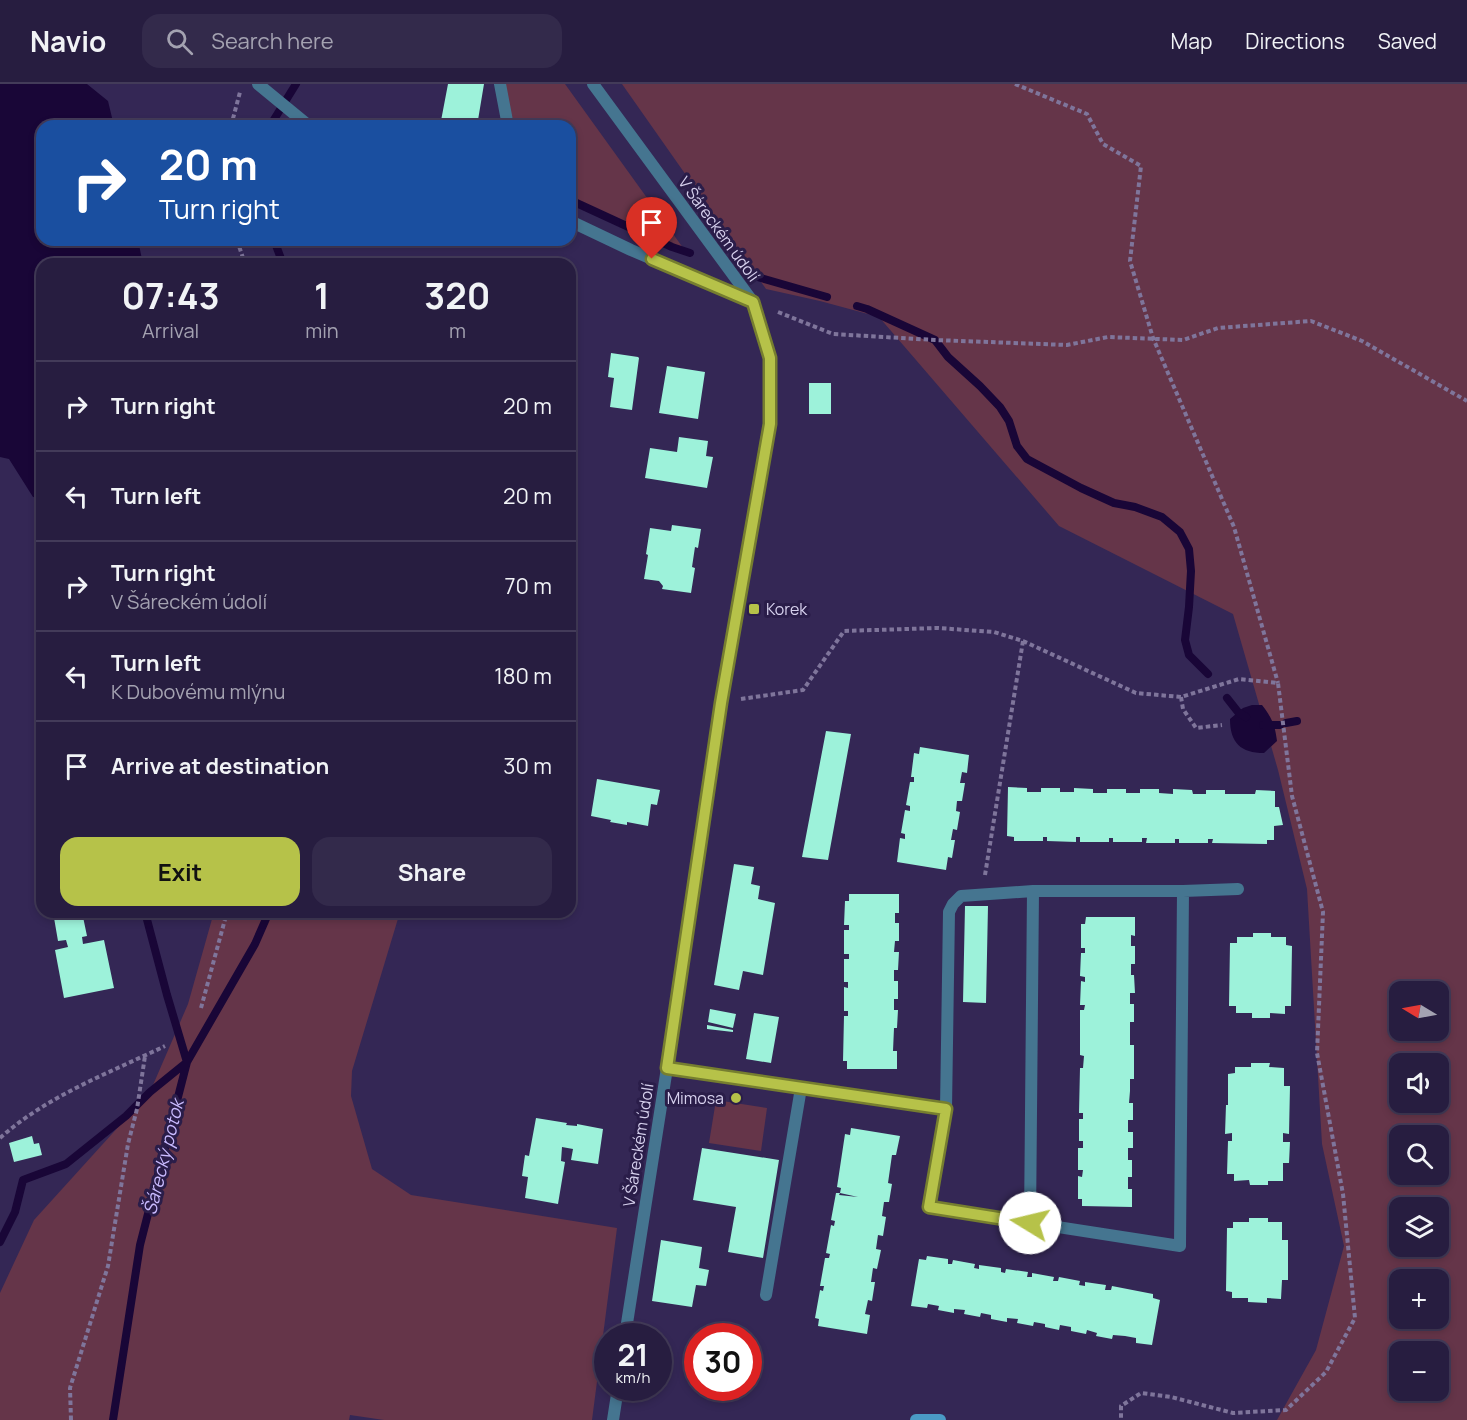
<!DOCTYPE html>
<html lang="en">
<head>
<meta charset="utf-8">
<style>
	:root { --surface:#271d40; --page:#332a4b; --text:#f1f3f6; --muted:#a4a2b1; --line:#433b59; --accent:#b6c249 }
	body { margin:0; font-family:Manrope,sans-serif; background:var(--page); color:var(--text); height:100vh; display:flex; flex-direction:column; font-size:22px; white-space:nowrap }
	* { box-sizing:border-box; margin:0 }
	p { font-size:20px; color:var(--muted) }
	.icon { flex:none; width:33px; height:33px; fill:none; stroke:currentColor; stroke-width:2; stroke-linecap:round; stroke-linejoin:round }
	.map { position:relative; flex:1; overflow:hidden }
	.sheet { position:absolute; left:36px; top:174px; width:540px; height:660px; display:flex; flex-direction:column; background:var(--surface); border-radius:18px; box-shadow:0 3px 9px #0003,0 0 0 2px var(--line) }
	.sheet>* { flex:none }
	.hud { position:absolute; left:36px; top:36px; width:540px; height:126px; border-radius:18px; box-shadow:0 3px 9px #0003,0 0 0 2px var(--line); background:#1a4fa0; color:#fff; overflow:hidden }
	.needle { width:39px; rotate:280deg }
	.fabs { position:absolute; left:1389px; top:897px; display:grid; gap:12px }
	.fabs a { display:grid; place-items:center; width:60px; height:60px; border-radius:12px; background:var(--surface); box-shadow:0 3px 9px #0003,0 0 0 2px var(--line); font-size:30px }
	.speed { position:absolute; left:594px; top:1239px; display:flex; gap:12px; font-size:30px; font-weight:700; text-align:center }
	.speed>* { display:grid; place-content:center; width:78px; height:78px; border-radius:50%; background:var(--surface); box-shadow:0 3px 9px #0003,0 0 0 2px var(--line); line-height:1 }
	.speed small { font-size:15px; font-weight:400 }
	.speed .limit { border:9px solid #d22; background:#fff; color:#111 }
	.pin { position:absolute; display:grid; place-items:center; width:51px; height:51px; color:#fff; margin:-62px -26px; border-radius:50% 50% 50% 0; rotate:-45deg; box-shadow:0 0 6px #0007 }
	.pin .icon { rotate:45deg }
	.me { position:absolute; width:66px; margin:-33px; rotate:279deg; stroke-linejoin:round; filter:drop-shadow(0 0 4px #0008) }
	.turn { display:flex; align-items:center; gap:21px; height:126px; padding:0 24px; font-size:27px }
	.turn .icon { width:78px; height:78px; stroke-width:2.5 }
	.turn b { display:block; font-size:42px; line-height:51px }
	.eta { display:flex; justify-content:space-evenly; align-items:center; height:102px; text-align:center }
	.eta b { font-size:36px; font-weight:700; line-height:42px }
	.button { display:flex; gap:12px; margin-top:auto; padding:12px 24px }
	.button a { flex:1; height:69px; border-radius:18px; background:var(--accent); color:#111; font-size:24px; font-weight:700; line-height:69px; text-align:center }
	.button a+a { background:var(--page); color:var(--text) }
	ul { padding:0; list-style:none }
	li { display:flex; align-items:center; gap:18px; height:90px; padding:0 24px; border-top:2px solid var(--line) }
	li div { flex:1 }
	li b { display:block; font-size:22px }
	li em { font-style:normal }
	header { display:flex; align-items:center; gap:36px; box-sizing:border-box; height:84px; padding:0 30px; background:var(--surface); border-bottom:2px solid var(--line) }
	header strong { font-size:28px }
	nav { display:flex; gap:33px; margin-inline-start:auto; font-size:21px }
	.search { width:420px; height:54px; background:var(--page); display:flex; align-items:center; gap:15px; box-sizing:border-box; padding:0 21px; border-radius:18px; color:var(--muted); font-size:22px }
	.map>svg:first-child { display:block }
	.green { fill:#653549; fill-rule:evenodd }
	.water { fill:#190637 }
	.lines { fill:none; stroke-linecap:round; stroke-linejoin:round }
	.stream { stroke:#190637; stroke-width:8 }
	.building { fill:#9df2da }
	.path { stroke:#7f759b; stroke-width:4; stroke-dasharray:4.5 3; stroke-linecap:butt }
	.minor { stroke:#457590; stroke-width:12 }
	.tertiary { stroke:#457590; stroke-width:12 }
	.secondary { stroke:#4a9ac5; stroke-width:12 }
	.route-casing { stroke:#767e2f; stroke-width:15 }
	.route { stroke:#b6c249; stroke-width:10 }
	.poi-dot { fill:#b6c249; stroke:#2a1d49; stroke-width:2 }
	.labels { text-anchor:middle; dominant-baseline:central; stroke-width:6; stroke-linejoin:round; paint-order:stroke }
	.street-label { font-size:16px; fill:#d6d0ed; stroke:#2a1d49 }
	.poi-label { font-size:16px; fill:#d6d0ed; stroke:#2a1d49; text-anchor:start }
	.water-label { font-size:18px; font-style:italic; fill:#cabbff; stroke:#2a1d49 }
</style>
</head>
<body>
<header>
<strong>Navio</strong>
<div class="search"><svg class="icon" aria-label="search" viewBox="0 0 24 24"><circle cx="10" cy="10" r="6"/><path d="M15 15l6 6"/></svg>Search here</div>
<nav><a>Map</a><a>Directions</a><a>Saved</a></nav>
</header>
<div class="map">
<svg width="1467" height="1336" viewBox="0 0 1467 1336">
	<rect width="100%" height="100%" fill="#342755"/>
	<path class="green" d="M499,0H565L686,168L570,113V42H516L500,5Z
		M622,0H1467V1336H1277L1316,1266L1344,1162L1322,1060L1307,805L1278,686L1233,530L1059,442L879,233L820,217L766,205ZM1400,908H1438V946H1400ZM1400,980H1438V1018H1400ZM1400,1052H1438V1090H1400ZM1400,1124H1438V1162H1400ZM1400,1196H1438V1234H1400ZM1400,1268H1438V1306H1400Z
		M214,828H400L352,987L351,1012L372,1085L411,1111L617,1144L592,1336H384L350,1331L349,1336H0V1209L34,1136L150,1008L188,920Z
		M716,1016L767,1024L761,1067L709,1059Z"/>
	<path class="water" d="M0,0H87L108,17L114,42H42V156H138L143,180H42V414L33,413L9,375L0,373Z
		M1252,621H1262C1272,634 1275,641 1277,657L1264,669C1241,669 1230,659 1230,635L1243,624Z"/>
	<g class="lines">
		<path class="stream" d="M270,42L296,0
			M570,116L672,163L690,169
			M274,156L283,180
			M754,192L827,213
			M857,222L867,225L935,256L948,273L980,302L1000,323L1009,337L1017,362L1027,375L1081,404L1114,419L1135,423L1162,433L1180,448L1189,465L1191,487L1189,523L1185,556L1189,571L1208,590
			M1227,614L1238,628L1246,633
			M1286,639L1297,637
			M1263,641H1280
			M0,1158L15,1128L23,1096L66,1080L126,1032L150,1008L187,978L167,911L145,828
			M113,1336L140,1161L187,978L255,860L269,828"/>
	</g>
	<path class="building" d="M448,0H484L477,42H440Z
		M611,269L638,273L639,274L632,326L610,323L614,294L608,293Z
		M667,282L705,288L698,335L659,329Z
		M809,299H831V330H809Z
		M679,353L708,357L706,372L713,373L707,404L645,394L650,364L677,368Z
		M672,441L701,445L698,464L695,463L692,483L695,484L691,509L662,505L663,502L659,497L644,495L648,471L646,470L650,444L671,447Z
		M826,647L851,650L828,776L802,773Z
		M920,663L969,671L967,689L962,688L960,699H965L962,717H957L956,727L960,728L957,746L953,745L951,756H955L952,774L948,773L946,786L897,778L900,754L905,755V750L901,749L905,726L910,727V722L906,721L910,698H914V693H911L914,669L919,670Z
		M597,695L660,706L657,721L651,720L648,742L627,738V741L610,738L611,736L591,732Z
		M1008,703L1027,704V708H1041V704H1060V708H1074V704L1093,705V709H1107V705H1126V709H1140V705H1159V709L1173,710V705L1192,706L1193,710H1206V706H1225V710H1255L1256,706L1275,707V723H1279L1283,741L1274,742V756H1267V760L1212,759L1213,755H1208V759H1179V755H1175V759H1146L1147,754H1142V758H1113V754H1109V758H1080V753H1076V758L1047,757V753H1043V757H1014V753L1007,752Z
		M734,780L754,783L751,800L760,802L758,815L775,819L763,891L743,887L739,906L714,901Z
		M849,810H899V829H895V839H899V857H895L894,868H899L898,886H894V897H898V915H894V926H898L897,944H894L893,967H897V985H847V977H843L844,932H848V927H844V903L848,904V898H844V875H849V870H844V846H849V841H844L845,817H849Z
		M965,822H988L986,919L963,918Z
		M53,828H82L87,852L82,853L83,860L104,856L114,904L64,914L55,866L68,863L66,856L58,857Z
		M1086,833H1135V852L1131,851V862H1135V880H1131V891H1134L1135,909H1130V920H1134V938H1130V961H1134V995H1130V1007L1129,1019H1133V1036H1128V1048H1133V1064H1128V1076H1132V1093H1128V1105H1132V1123L1082,1122V1115H1078V1092L1082,1093L1083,1086H1078V1064H1083V1057H1079V1035H1083V1029H1079L1080,984H1083L1084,972L1080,971V926H1084L1085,921H1080L1081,897L1085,898V893L1080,892L1081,869H1085V864H1081V840H1085Z
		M1253,849H1271V853H1286V861L1292,862L1291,922H1285V930L1270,929V934H1252V929H1236V922H1229L1230,859H1237V853H1253Z
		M710,925L736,930L733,944L708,938Z
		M754,929L779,933L771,979L746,975Z
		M707,941L733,946V948L707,945Z
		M1251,979H1270L1269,983L1284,984V1002H1290L1289,1050L1283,1049V1058H1290L1289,1079H1283V1097H1268V1101H1250L1249,1096L1234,1097V1090H1227L1228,1057H1232V1049L1225,1050L1226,1021H1228V990L1235,989V983H1251Z
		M536,1034L567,1039L566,1041L577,1042V1040L603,1045L598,1080L571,1076L573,1065L562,1063L561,1077L565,1078L558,1120L525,1114L528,1093L522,1092L525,1071L529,1072Z
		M851,1044L900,1052L896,1071H892L888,1099L892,1100L889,1118H884L882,1132L886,1133L883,1152L878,1151L876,1165L881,1166L877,1185L873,1184L871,1198H875L872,1217L868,1216L865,1230L870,1231L867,1250L818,1242L819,1235L815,1234L820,1206L823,1207L824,1202H820L825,1174H829L830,1170L826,1169L831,1141L834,1142L835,1137L831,1136L836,1109H840L839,1111L858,1113L840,1109L841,1104L837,1103L845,1050L850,1051Z
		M32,1052L34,1060L39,1059L42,1071L14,1078L9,1059Z
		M702,1064L779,1076L763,1174L728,1168L736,1123L693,1116Z
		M1249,1134H1268V1138H1282V1156H1288V1196H1282L1281,1215L1267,1214V1219L1248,1218V1214H1232V1208L1226,1207L1227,1144H1233V1138H1249Z
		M661,1156L702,1163L699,1184L709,1186L706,1202L696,1201L692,1223L652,1217Z
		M927,1172L948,1175V1180H952L953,1176L975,1180L974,1184L979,1185V1181L1001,1184V1188L1005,1189L1006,1185L1028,1188L1027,1193H1032V1189L1054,1193L1053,1197H1058L1059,1193L1080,1197L1079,1201L1085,1202V1198L1106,1201L1105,1206H1111L1112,1202L1153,1210V1214L1160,1216L1152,1261L1136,1259V1254L1125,1252L1113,1251L1112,1255L1096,1252L1097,1249L1087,1246L1086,1250L1071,1247V1243L1060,1241L1059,1246L1045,1243V1240L1034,1238L1033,1242L1017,1239L1018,1235L1007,1234V1238L991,1235V1231L981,1229L980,1233L964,1230L965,1226L954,1225V1229L938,1226L939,1222L928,1220L927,1224L911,1222L919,1175L926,1176Z"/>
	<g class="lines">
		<path class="path" d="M1015,0L1087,30L1103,60L1141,82L1130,177L1153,254L1234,443L1278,599
			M231,42L240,8
			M237,156L245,180
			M778,228L833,250L935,256L1067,261L1108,253L1183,256L1218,244L1311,237L1362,257L1467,317
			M1181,613L1183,625L1196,644L1222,641
			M741,615L803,606L844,547L938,544L994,548L1023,557L1136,609L1181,613L1239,595L1278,599L1292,712L1323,828L1317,969L1343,1110L1355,1234L1326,1288L1286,1326L1233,1329L1171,1313L1141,1309L1121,1322V1336
			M985,791L1023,557
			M201,924L227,828
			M0,1054C47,1012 109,989 165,962
			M71,1336L70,1304L108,1182L128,1060L137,1025L145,972"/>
		<path class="minor" d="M258,0L309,42
			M500,0L508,42
			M570,137L631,166L753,218
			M1033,807L961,812L953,820L949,828L946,1025L929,1123L1180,1162L1183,807
			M667,984L946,1025
			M1030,1139L1033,807H1183L1238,805
			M766,1211L801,1004"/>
		<path class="tertiary" d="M593,0L753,218L770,274L769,340L721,619L667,984L625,1252
			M613,1336L618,1304"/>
		<path class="secondary" d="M916,1336H940"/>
	</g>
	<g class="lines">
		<g class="route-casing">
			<path id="route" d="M652,175L753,218L770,274V340L721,619L667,984L946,1025L929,1123L1030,1139"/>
		</g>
		<use href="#route" class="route"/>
	</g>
	<g class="poi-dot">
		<rect x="748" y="519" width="12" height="12" rx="3"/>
		<circle cx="736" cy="1014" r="6"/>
	</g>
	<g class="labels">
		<g class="street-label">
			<text transform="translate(719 145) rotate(54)">V Šáreckém údolí</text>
			<text transform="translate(638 1061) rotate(-81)">V Šáreckém údolí</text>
		</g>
		<g class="poi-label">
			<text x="766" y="525">Korek</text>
			<text x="724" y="1014" text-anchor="end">Mimosa</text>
		</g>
		<g class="water-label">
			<text transform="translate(163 1073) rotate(-76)">Šárecký potok</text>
		</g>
	</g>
</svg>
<div class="fabs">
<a><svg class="needle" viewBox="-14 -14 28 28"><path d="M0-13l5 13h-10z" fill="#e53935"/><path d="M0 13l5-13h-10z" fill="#a4a2b1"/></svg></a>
<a><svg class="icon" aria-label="sound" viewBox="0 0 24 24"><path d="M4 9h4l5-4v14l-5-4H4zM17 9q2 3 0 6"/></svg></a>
<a><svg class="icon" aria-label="search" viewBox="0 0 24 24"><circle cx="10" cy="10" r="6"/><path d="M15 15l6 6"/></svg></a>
<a><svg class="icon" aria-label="layers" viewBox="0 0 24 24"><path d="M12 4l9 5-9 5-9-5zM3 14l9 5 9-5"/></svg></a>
<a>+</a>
<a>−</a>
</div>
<div class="speed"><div>21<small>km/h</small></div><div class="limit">30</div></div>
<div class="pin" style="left:652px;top:175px;background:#d93025"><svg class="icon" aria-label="arrive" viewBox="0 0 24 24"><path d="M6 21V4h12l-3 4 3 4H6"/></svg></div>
<svg class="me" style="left:1030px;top:1139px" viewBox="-20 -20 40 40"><circle r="19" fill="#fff"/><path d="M0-13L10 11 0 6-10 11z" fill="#b6c249"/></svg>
<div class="hud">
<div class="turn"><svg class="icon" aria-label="right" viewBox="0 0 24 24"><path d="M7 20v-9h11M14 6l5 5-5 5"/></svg><div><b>20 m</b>Turn right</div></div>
</div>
<section class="sheet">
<div class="eta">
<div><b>07:43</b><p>Arrival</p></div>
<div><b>1</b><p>min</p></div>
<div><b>320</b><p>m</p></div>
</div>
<ul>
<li><svg class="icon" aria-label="right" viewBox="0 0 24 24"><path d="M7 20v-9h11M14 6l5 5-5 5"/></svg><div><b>Turn right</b></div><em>20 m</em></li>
<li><svg class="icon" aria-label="left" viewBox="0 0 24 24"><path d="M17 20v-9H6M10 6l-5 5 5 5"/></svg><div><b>Turn left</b></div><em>20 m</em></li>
<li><svg class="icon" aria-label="right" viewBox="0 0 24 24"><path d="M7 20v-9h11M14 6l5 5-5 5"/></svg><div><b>Turn right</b><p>V Šáreckém údolí</p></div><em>70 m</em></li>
<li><svg class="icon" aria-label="left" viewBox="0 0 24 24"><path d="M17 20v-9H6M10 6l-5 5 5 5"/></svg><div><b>Turn left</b><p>K Dubovému mlýnu</p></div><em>180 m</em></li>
<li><svg class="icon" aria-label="arrive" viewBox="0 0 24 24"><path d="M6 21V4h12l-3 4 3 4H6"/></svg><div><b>Arrive at destination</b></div><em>30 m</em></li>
</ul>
<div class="button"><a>Exit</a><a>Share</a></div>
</section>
</div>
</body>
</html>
